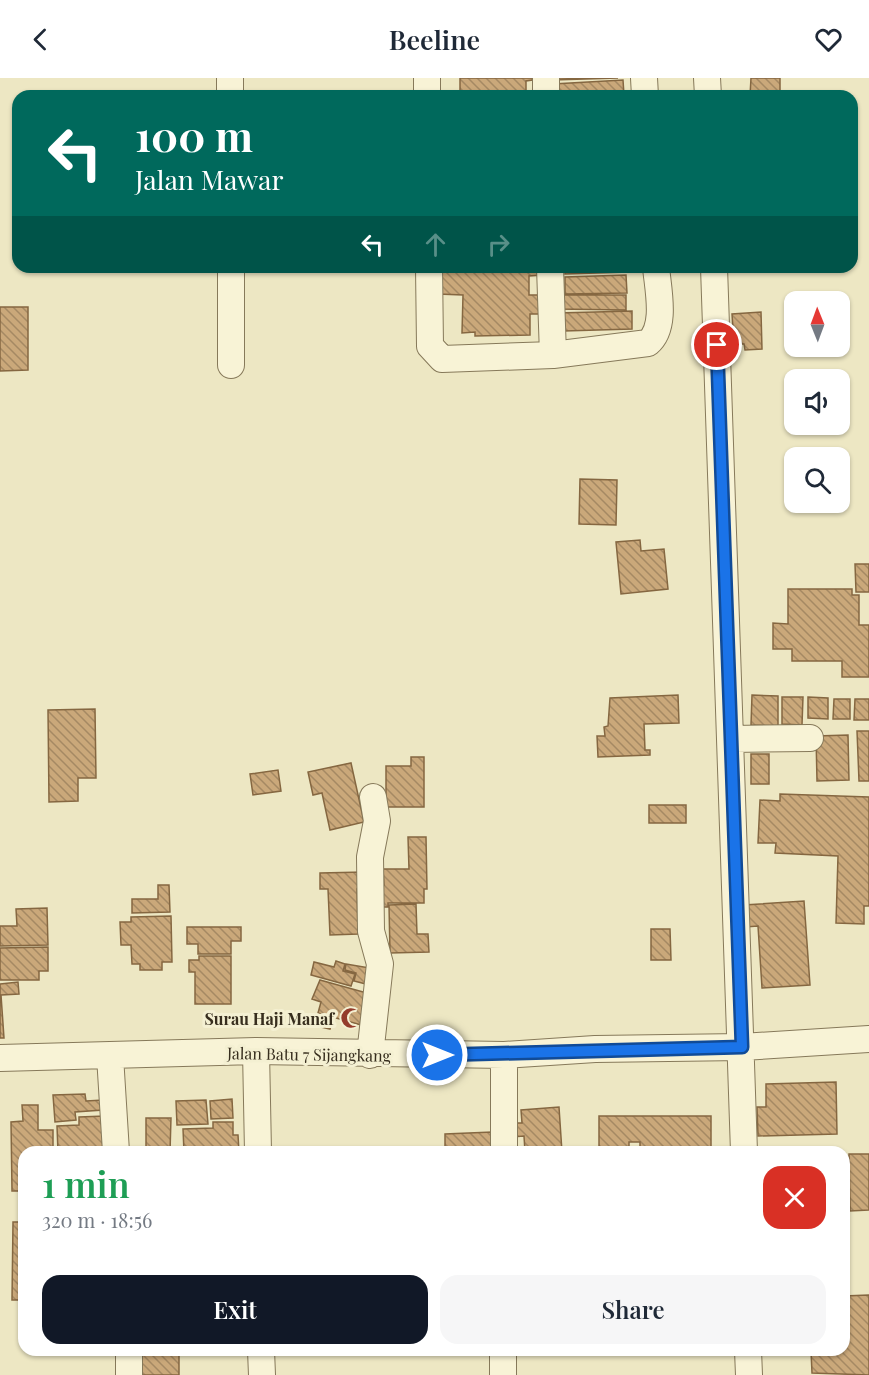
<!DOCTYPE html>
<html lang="en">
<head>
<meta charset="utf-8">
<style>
	:root { --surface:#fff; --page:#f6f6f7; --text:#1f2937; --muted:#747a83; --accent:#111827 }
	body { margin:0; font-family:"Playfair Display",serif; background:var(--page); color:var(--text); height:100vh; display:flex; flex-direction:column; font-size:22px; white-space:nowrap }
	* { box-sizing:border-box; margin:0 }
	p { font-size:20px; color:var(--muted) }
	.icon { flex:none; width:33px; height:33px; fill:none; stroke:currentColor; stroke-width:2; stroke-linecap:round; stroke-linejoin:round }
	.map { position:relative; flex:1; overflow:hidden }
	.details { position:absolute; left:18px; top:1068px; width:832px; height:210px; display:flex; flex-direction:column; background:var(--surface); border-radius:18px; box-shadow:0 2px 4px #0004 }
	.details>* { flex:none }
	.top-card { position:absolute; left:12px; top:12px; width:846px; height:183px; border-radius:18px; box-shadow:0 2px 4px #0004; background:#00695c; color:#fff; overflow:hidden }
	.needle { width:39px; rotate:359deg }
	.buttons { position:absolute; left:784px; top:213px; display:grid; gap:12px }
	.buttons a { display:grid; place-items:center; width:66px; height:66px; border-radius:12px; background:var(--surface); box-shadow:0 2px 4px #0004; font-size:30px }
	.pin { position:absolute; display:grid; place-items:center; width:51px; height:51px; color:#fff; margin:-26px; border:3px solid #fff; border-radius:50%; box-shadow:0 2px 6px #0007 }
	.me { position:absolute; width:66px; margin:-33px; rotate:90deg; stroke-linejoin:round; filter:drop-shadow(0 0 4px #0008) }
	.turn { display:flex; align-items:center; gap:21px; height:126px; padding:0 24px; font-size:27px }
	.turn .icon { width:78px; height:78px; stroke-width:2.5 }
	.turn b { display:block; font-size:42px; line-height:51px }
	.lanes { display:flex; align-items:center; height:57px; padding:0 24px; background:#0003; justify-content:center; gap:30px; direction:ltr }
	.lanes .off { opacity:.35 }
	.round { display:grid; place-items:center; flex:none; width:63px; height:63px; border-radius:18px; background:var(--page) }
	.overview { display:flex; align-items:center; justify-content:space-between; height:102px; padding:0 24px }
	h1 { font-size:36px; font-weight:600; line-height:45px; color:#1e9e55 }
	.primary-button { display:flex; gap:12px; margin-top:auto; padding:12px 24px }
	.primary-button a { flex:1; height:69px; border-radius:18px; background:var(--accent); color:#fff; font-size:24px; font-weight:600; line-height:69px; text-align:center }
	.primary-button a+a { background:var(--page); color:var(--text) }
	header { display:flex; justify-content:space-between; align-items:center; height:78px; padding:0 24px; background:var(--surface); font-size:27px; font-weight:600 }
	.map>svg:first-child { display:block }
	.building { fill:url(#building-back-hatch); stroke:#856741; stroke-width:1.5 }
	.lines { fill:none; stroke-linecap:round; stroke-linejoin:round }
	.minor-casing { stroke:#86795a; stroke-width:28 }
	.minor { stroke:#f8f3d6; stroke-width:26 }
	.route-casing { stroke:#114b97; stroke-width:15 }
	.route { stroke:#1a73e8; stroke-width:10 }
	.labels { text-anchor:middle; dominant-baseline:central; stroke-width:6; stroke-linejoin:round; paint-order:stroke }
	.poi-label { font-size:16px; font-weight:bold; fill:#372e1e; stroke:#f4f0d2; text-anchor:end }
	.street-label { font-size:16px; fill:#372e1e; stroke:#f4f0d2 }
</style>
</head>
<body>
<header><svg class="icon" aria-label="back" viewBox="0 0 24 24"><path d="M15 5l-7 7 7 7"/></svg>Beeline<svg class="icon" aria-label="heart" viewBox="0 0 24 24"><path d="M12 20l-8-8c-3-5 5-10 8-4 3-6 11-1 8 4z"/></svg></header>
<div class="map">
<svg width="869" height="1297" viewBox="0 0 869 1297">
	<defs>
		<pattern id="building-back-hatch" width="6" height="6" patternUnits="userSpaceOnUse" patternTransform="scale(1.5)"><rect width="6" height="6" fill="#caa87a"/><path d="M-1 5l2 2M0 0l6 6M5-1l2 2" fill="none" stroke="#a58963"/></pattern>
	</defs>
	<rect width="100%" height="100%" fill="#ede7c3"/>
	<path class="building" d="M460,0H539V1L526,3V18H460Z
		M553,0H618L553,2Z
		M751,0H780V18H750Z
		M623,2L624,17L554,18L553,6Z
		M438,189H542V197L529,198V217H542V236H530V257L475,258V254L462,255L463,217L438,216Z
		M565,189H629V194L565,196Z
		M626,197L627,215L565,216V199Z
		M556,217H626V232L556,231Z
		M0,229H28V292L0,293Z
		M632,233V251L564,253L558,235Z
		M761,234L762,271L745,272L744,266H734L732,236Z
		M580,401L617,402L616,447L579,446Z
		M640,462L641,473L664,471L668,511L621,516L616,464Z
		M855,486H869V514H856Z
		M788,511H852V517H859V547H869V599H842V583H792V571H773V545L788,546Z
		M678,617L679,645L644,646L645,672H650V677L598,679L597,658H605L604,649L608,648L610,620Z
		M752,617L778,618V648L751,647Z
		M782,619H803L802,647L782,646Z
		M808,619L828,620V641L808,640Z
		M834,621H850V641H833Z
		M855,621H869V642H854Z
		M95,631L96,700H78V723L49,724L48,632Z
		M857,653H869V703H859Z
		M848,657L849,702L817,703L816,658Z
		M751,676H769V706H751Z
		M411,679H424V729H386V688H411Z
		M351,685L364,744L330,752L322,715L313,717L308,694Z
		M278,692L281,713L253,717L250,696Z
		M780,716L869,719V828H864V846L836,845L838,778L775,775L776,765H758L760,722L780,723Z
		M649,727H686V745H649Z
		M408,759H426L427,811H424V825H388V829H377V807H384L383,791H409Z
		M364,794V811H357L358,856L330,857L328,811H320V795Z
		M158,807H169L170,834L132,835V821H158Z
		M804,823L810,907L762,910L758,848L745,849L744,827Z
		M416,826L417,856H428L429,874L390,875L389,827Z
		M47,830L48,867L0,868V848H17L16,831Z
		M171,838L172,884H162V892H140V886H132L131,867H121L120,844H131V839Z
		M187,849H241V863H231V876H198V866H187Z
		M651,851H670L671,882H651Z
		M48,869V893H39V902H0V870Z
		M199,878H231V926H195V894H189V882H199Z
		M336,883L345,886L343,893L355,896L351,908L311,897L314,884L334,889Z
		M346,886L370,890L366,906L354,903L356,895L345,892Z
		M320,902L374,917L365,948L318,935L321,924L312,921Z
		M18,904L19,916L1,917L4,960H0V906Z
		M314,937L333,941L330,951L312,947Z
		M836,1004L837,1056L758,1058L757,1029H766V1006Z
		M85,1016L86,1023L103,1022V1032L75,1034L76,1042L55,1044L53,1017Z
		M232,1021L233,1040L211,1041L210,1023Z
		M206,1022L208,1046L177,1047L176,1023Z
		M22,1027H38V1052H53V1074H24V1113H12L11,1044L23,1043Z
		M559,1029L562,1074H525L524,1058L512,1059L511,1045H522L521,1032Z
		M105,1038L106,1074H58L57,1048L79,1047V1039Z
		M599,1038H711V1074H640V1064H629V1074H599Z
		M146,1040H171L170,1074H146Z
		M213,1044H233V1057H238L239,1074H184L183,1051L213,1050Z
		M492,1054L493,1074H445V1056Z
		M849,1076H869V1132L850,1133Z
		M13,1144H24V1222H12Z
		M869,1217V1297L812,1295L811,1273L844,1272V1218Z
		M142,1272H179V1297H142Z"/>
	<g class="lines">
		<g class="minor-casing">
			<path id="minor" d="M230,0V18
				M546,0V18
				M644,0L645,18
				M707,0L708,18
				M427,18V0
				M231,189V287
				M429,189L430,268L442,281L553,277L648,265C667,249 658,212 656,189
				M550,189L553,277
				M714,189L744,1074
				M731,661L810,660
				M256,973L258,1074
				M370,977L380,886L371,853L370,779L377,743L373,719
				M110,978L116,1074
				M0,980L256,973L504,977L595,971L742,969L869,961
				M504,1074V977
				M129,1272V1297
				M261,1272L262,1297
				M748,1272L749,1297
				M503,1297V1272"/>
		</g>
		<use href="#minor" class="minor"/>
	</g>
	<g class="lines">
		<g class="route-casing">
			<path id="route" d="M437,977L742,969L717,267"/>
		</g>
		<use href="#route" class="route"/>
	</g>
	<defs>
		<g id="mosque-bare" transform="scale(1.62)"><path d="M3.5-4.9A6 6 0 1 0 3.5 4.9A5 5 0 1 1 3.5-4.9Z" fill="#943c2c" stroke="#f4f0d2" stroke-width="2.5" paint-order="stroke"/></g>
	</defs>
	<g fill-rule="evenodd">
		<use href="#mosque-bare" x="351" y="940"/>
	</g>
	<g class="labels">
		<g class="poi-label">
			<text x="334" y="940">Surau Haji Manaf</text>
		</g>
		<g class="street-label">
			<text transform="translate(309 976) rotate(1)">Jalan Batu 7 Sijangkang</text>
		</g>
	</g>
</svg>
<div class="buttons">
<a><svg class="needle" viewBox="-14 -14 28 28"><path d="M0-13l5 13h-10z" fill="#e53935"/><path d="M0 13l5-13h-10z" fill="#747a83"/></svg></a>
<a><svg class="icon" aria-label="sound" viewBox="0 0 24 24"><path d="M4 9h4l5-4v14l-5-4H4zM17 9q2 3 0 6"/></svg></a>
<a><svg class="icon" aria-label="search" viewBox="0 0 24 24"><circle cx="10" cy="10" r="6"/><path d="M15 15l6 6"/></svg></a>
</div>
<div class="pin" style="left:717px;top:267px;background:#d93025"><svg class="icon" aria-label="arrive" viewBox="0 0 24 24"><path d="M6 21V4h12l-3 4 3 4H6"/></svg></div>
<svg class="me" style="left:437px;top:977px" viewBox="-20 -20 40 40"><circle r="17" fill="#1a73e8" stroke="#fff" stroke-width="3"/><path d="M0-11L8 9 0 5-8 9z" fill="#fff"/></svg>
<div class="top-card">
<div class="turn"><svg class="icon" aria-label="left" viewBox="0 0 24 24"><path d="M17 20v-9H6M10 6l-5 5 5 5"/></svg><div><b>100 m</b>Jalan Mawar</div></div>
<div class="lanes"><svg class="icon" aria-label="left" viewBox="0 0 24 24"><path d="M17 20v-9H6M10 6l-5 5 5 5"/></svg><svg class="icon off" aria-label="ahead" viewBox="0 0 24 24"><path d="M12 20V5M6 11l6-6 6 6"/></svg><svg class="icon off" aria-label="right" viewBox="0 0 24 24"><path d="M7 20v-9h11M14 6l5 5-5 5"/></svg></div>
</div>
<section class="details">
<div class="overview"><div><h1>1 min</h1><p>320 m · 18:56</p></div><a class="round" style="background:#d93025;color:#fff"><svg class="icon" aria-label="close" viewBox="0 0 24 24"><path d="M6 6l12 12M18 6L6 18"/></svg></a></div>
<div class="primary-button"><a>Exit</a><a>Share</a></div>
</section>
</div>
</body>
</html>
